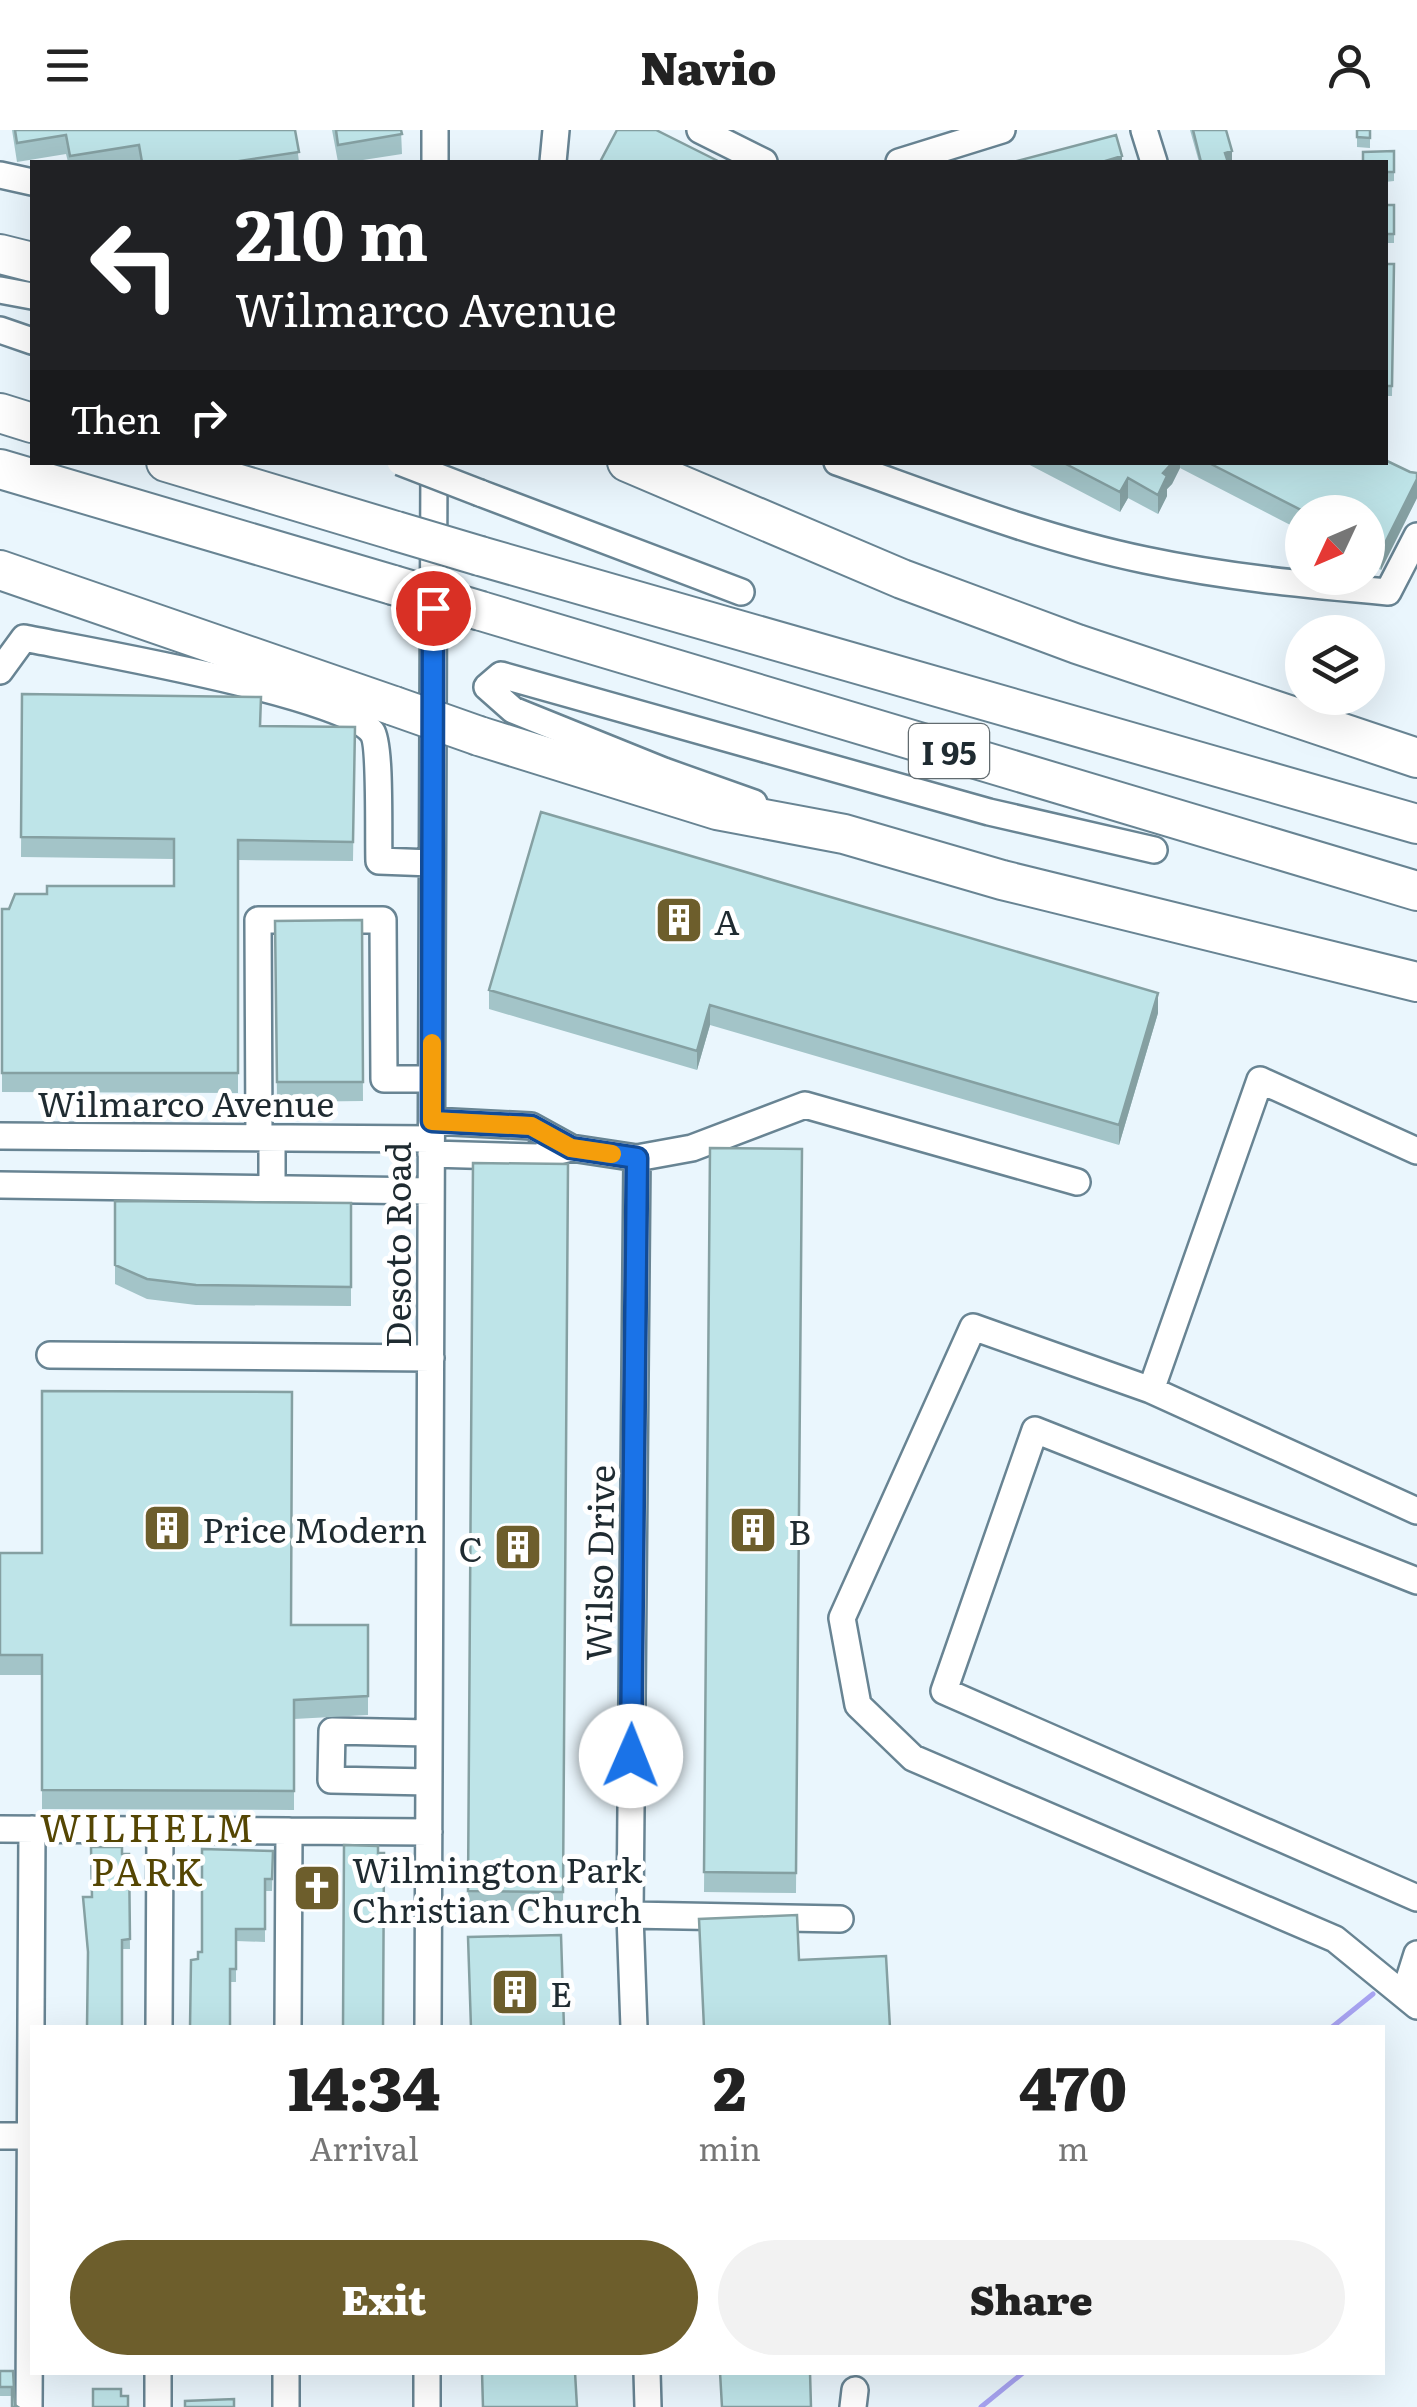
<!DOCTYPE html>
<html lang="en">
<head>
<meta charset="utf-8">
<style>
	:root { --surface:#fff; --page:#f2f2f2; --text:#222; --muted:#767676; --accent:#6d5e2c }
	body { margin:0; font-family:Literata,serif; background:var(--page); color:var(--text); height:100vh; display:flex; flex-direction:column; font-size:38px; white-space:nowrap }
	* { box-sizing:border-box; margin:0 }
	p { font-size:32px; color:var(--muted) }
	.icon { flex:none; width:55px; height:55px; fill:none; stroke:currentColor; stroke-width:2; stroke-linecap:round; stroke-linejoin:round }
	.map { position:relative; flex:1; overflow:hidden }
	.details { position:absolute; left:30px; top:1895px; width:1355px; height:350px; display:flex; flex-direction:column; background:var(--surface); border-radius:0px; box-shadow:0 10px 40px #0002 }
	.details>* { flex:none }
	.banner { position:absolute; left:30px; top:30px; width:1358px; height:305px; border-radius:0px; box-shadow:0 10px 40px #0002; background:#202124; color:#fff; overflow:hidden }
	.needle { width:65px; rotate:226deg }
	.buttons { position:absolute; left:1285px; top:365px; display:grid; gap:20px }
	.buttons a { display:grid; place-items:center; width:100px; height:100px; border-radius:50%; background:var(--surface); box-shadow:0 10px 40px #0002; font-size:50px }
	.pin { position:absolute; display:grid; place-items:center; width:85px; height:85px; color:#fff; margin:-42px; border:5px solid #fff; border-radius:50%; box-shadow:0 2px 10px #0007 }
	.me { position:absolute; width:110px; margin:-55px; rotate:1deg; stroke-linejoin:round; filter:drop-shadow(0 0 8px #0008) }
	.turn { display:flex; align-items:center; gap:35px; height:210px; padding:0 40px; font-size:45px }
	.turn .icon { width:130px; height:130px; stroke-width:2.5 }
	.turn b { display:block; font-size:70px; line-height:85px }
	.then { display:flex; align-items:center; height:95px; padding:0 40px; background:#0003; gap:20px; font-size:38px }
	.eta { display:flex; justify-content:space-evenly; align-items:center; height:170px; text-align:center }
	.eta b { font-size:60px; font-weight:800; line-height:70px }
	.action { display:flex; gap:20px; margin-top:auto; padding:20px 40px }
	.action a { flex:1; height:115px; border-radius:60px; background:var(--accent); color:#fff; font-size:40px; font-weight:800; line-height:115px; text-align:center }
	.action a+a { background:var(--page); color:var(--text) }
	header { display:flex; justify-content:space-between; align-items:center; height:130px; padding:0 40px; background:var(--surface); font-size:45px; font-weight:800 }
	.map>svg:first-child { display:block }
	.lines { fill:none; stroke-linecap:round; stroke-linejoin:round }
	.stream { stroke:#a7a3f1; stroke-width:5 }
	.minor-casing { stroke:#688493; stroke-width:30 }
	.highway-casing { stroke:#688493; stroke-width:42 }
	.minor { stroke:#fff; stroke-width:25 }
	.highway { stroke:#fff; stroke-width:38 }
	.minor-bridge-casing { stroke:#688493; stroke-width:30; stroke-linecap:butt }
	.highway-bridge-casing { stroke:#688493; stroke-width:42; stroke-linecap:butt }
	.minor-bridge { stroke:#fff; stroke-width:25 }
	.highway-bridge { stroke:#fff; stroke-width:38 }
	.wall { fill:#a3c4c8 }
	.shaded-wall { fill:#85a0a2 }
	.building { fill:#bee4e8; stroke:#85a0a2; stroke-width:2.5 }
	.route-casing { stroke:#114b97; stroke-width:25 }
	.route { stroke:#1a73e8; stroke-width:18 }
	.slow { stroke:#f59e0b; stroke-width:18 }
	.labels { text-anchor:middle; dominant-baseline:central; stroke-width:10; stroke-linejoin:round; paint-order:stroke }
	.shield { fill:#fff; stroke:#626b6f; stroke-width:2.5 }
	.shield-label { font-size:32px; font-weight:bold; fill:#1f2b31 }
	.poi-label { font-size:35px; fill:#1f2b31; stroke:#fff; text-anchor:start }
	.street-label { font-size:35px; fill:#1f2b31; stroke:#fff }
	.neighbourhood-label { font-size:38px; letter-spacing:2.5px; fill:#554603; stroke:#fff }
</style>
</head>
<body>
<header><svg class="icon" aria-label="menu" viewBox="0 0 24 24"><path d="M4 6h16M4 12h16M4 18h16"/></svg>Navio<svg class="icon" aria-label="person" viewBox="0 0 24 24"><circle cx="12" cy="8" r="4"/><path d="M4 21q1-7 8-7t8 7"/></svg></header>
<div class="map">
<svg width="1417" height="2277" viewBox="0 0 1417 2277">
	<rect width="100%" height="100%" fill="#eaf6fd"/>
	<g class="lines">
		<path class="stream" d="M1331,1898L1373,1864
			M981,2277L1024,2242"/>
		<g class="minor-casing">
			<path id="minor" d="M700,0L764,32
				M1144,0L1154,32
				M435,32V0
				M553,32L556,0
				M899,32L1002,0
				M0,45L32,52
				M0,160L32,166
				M0,200L32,211
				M837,332C939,368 1039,408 1145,430C1225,447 1307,455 1388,462L1417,406
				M480,363L741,462
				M0,541L24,508C83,520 342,564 372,602C381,614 378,710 379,731L432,733
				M754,673L664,641L513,580L487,557L501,545L989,682L1154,720
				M432,991L531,996L571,1018L637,1028L692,1018L805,975L1077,1052
				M0,1006L431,1009
				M259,1007L258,790H383L384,949H431
				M272,1008V1059
				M1417,1021L1260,950L1151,1260L973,1197L842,1488L858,1575L913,1628L1335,1809L1417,1876
				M431,1024L537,1027L571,1018
				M0,1055L431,1061
				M50,1225L431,1228
				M1151,1260L1417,1381
				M1417,1451L1035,1300L944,1561L1417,1768
				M429,1652L331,1650L332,1601L429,1603
				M0,1699L429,1702
				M630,1785L840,1789
				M1404,1865L1417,1824
				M159,1898L160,1700
				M288,1898L289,1701
				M428,1898L434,332
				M634,1898L630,1785L637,1028
				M0,2006H32
				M647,2242L648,2277
				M29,2277L32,1699
				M158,2277V2242
				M286,2277V2242
				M427,2277V2242
				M853,2277L855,2260"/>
		</g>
		<g class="highway-casing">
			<path id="highway" d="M0,124L32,132
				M0,283L32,293
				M166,332L396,401
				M627,332L902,449L1077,514L1417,628
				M0,339L393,455
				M480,426L1417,694
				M0,440L394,576
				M481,481L1417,761
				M479,606L717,680L844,704L1002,750L1417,852"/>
		</g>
		<use href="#minor" class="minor"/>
		<use href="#highway" class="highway"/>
		<g class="minor-bridge-casing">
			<path id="minor-bridge" d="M400,332L480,363"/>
		</g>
		<g class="highway-bridge-casing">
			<path id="highway-bridge" d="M396,401L480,426
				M393,455L481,481
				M394,576L479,606"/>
		</g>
		<use href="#minor-bridge" class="minor-bridge"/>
		<use href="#highway-bridge" class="highway-bridge"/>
	</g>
	<path class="wall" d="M12,0H295L299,32H68L66,24L17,32Z
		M332,0H401L402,24L350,32H338Z
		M1190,0H1226L1232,31L1227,32H1199Z
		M1357,0H1370V18L1357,17Z
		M1394,21V51L1385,52V32Z
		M1385,75H1394V113H1385Z
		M1385,134H1394L1392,266H1385Z
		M1024,332H1385L1410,342L1417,343V368L1381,440L1368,434V382H1302V401L1180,338L1172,354L1167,359V366L1158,384L1128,368L1120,382Z
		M22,564L261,596L355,597L353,731L238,730V963L2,962V779H9L47,764L174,756V729L21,727Z
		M362,790L363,971L277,972L275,791Z
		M489,860L1158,883L1119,1015L710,895L697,940L489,879Z
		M710,1018L802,1019L796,1763L704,1762Z
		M473,1033L568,1034L563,1781L468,1780Z
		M115,1071L351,1073V1176L196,1175L147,1169L115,1154Z
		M0,1423L291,1495H368V1585L294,1589V1680L42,1679V1545H0Z
		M273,1721L272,1761H265V1812L236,1811V1852H230L198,1829Z
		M122,1724H129L130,1819H122L88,1831L83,1767H92Z
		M0,2241H13L15,2275L12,2277V2266H0Z"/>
	<path class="shaded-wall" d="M1232,21V31L1225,32V23Z
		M1122,26V32H1102Z
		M1173,332H1180V338L1172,354L1167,359V366L1158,384V365L1163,343Z
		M1128,348V368L1120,382V362Z
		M1417,349V368L1381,440V421Z
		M1158,863V883L1119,1015V995Z
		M710,875V895L697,940V921Z"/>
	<path class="building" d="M15,0H295L299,22L233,32H142L139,15L70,26L66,5L17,13Z
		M336,0H401L402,4L338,15Z
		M617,0H656L720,32H600Z
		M1193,0H1226L1232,21L1225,23L1228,32H1201Z
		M1357,0H1370V8L1357,7Z
		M1116,5L1122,26L1102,32H1013Z
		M1394,21V42H1385V32H1363V22Z
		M1385,75H1394V104H1385Z
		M1385,134H1394L1392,256H1385Z
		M1385,330L1410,342L1417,343V349L1381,421L1368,414V382H1305L1207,332H1385Z
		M1062,332H1173L1163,343L1167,346L1158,365L1128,348L1120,362Z
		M22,564L261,567L260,596L355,597L353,712L238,710V943H2V779H9L15,764H47V756H174V709L21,707Z
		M541,682L1158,863L1119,995L710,875L697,921L489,860Z
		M362,790L363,952H277L275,791Z
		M710,1018L802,1019L796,1743L704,1742Z
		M473,1033L568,1034L563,1762L468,1761Z
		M115,1071L351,1073V1157L196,1155L147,1149L115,1135Z
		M42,1261L292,1262L291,1495H368V1566L294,1570V1661L42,1660V1525H0V1423H42Z
		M344,1715L378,1716V1723H384L383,1898H343Z
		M91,1717H122V1724H129L130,1809L122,1810V1898H87L88,1822L83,1767H92Z
		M202,1719L273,1721L272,1749H265V1799H236V1839H230V1898H190L191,1830L198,1829V1822H202Z
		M797,1785L799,1830L886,1826L890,1898H704L699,1789Z
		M561,1805L564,1898H471L468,1807Z
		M0,2241H13L15,2275L18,2277H12V2257H0Z
		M482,2242H575L577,2277H483Z
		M720,2242H810L811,2277H722Z
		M93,2259H121V2266H128V2277H93Z
		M234,2269V2277H185V2271Z"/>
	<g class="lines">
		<g class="route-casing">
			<path id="route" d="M433,478L432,991L531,996L571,1018L637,1028L631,1626"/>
		</g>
		<use href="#route" class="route"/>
		<path class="slow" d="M432,913V991L531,996L571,1018L612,1024"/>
	</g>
	<defs>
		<g id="building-square" transform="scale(2.5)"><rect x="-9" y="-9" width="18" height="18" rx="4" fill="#6d5e2c" stroke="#fff"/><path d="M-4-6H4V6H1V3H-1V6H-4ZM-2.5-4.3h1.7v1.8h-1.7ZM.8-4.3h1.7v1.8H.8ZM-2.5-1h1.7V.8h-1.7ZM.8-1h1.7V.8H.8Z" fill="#fff"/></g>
		<g id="church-square" transform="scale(2.5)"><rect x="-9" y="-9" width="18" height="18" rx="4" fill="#6d5e2c" stroke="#fff"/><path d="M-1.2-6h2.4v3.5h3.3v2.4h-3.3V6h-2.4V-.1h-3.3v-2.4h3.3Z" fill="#fff"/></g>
	</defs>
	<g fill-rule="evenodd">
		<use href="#building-square" x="679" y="790"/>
		<use href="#building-square" x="167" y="1398"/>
		<use href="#building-square" x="753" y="1400"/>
		<use href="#building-square" x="518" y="1417"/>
		<use href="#church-square" x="317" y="1758"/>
		<use href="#building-square" x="515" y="1862"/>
	</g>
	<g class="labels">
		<rect class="shield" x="909" y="594" width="80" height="54" rx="8"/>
		<g class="shield-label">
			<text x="949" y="621">I 95</text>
		</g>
		<g class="poi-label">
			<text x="714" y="790">A</text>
			<text x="202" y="1398">Price Modern</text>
			<text x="788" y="1400">B</text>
			<text x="483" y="1417" text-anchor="end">C</text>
			<text x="352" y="1738">Wilmington Park<tspan x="352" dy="40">Christian Church</tspan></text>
			<text x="550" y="1862">E</text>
		</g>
		<g class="street-label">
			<text x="186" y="972">Wilmarco Avenue</text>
			<text transform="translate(396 1115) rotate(-90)">Desoto Road</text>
			<text transform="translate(598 1433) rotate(-89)">Wilso Drive</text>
		</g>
		<g class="neighbourhood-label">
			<text x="148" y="1695">WILHELM<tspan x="148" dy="44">PARK</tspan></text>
		</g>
	</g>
</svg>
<div class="buttons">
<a><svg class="needle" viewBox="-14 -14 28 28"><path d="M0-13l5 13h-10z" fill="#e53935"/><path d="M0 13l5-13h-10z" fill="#767676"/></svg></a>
<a><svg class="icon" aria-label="layers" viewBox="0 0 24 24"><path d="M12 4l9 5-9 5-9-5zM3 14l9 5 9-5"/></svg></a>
</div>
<div class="pin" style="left:433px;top:478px;background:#d93025"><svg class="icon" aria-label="arrive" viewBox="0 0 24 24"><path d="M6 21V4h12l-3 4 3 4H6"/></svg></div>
<svg class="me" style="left:631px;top:1626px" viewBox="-20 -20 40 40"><circle r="19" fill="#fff"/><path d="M0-13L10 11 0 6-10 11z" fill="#1a73e8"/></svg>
<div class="banner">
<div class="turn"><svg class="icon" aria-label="left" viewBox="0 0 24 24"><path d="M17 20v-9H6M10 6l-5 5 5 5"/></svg><div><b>210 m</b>Wilmarco Avenue</div></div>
<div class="then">Then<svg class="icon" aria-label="right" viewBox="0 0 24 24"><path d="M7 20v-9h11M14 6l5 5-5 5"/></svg></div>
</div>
<section class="details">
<div class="eta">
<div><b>14:34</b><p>Arrival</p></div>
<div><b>2</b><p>min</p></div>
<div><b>470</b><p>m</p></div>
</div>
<div class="action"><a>Exit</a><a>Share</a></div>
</section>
</div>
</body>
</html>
